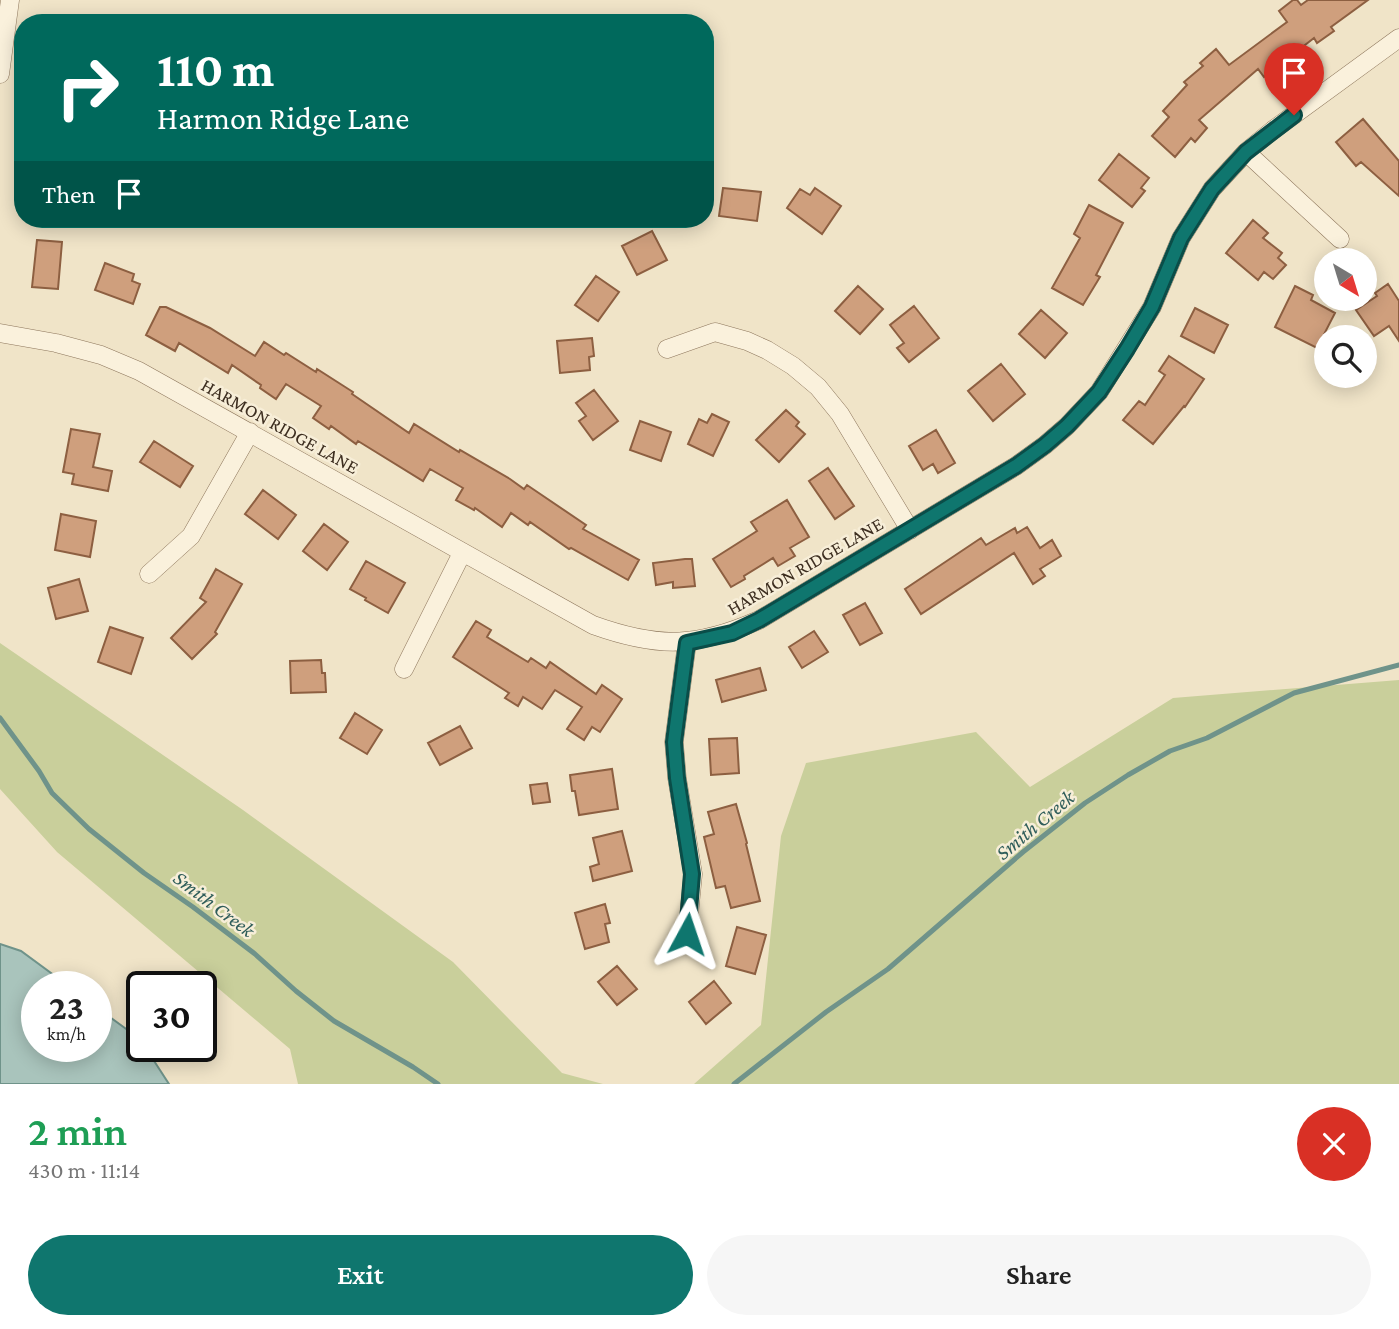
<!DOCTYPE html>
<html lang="en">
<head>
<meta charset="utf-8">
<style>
	:root { --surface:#fff; --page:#f6f6f6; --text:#222; --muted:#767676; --accent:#0f766e }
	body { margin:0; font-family:"Crimson Pro",serif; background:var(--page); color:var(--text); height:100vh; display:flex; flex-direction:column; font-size:26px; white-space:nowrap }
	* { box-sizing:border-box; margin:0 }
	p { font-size:23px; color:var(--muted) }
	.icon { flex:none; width:38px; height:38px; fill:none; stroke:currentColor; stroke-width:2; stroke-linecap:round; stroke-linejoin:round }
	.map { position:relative; height:1084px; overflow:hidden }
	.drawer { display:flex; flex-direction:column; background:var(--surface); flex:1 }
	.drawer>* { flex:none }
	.hud { position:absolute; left:14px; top:14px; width:700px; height:214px; border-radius:28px; box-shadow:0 4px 18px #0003; background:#00695c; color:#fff; overflow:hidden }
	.needle { width:46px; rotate:142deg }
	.fabs { position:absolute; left:1314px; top:248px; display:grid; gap:14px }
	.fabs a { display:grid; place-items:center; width:63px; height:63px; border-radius:50%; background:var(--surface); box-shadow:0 4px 18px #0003; font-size:35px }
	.speed { position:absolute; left:21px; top:971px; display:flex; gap:14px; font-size:35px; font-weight:700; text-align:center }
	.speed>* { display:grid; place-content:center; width:91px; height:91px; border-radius:50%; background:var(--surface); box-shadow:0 4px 18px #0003; line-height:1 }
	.speed small { font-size:18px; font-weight:400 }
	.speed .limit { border:4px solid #111; border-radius:10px; background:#fff; color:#111 }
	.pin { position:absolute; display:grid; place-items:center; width:60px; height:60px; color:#fff; margin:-72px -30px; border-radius:50% 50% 50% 0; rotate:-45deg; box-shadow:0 0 7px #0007 }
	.pin .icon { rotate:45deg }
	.me { position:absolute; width:77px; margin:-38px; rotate:5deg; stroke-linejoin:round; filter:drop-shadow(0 0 5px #0008) }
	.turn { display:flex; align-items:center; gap:24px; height:147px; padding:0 28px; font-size:32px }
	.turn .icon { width:91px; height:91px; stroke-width:2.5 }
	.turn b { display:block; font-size:49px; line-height:60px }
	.then { display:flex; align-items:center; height:66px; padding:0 28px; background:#0003; gap:14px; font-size:26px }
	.round { display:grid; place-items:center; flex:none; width:74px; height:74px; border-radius:37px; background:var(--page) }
	.overview { display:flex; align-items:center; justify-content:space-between; height:119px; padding:0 28px }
	h1 { font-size:42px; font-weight:600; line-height:52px; color:#1e9e55 }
	.cta { display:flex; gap:14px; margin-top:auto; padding:14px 28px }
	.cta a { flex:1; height:80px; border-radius:42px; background:var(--accent); color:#fff; font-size:28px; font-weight:600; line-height:80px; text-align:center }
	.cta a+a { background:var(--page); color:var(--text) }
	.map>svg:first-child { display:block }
	.green { fill:#c9cf9b }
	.water { fill:#a9c4bc; stroke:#6f938a; stroke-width:2 }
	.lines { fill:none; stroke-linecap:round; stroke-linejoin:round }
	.stream { stroke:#6f938a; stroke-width:5 }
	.building { fill:#cf9f7d; stroke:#8d5f41; stroke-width:2 }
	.minor-casing { stroke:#8d765c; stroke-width:19 }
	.minor { stroke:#faf1dc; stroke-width:18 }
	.route-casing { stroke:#0a4d48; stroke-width:18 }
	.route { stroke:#0f766e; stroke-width:12 }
	.labels { text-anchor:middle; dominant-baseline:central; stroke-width:5; stroke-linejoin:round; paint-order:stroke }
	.street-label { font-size:19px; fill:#3d2e20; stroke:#f7eed8 }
	.water-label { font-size:21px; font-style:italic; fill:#2f5d5a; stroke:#f7eed8 }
</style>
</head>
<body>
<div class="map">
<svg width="1399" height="1084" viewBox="0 0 1399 1084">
	<rect width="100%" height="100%" fill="#f0e4c8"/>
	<path class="green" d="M0,643L243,810L453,962L562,1073L603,1084H298L290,1049L57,852L0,789Z
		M1399,680V1084H694L761,1025L781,836L806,763L976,732L1030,787L1173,698Z"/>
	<path class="water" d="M0,944L21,951L70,987H37V1046H96V1007L140,1039L142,1046L145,1047L169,1084H0Z"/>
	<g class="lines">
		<path class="stream" d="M0,718L39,771L52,793L89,829L144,873L193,907L255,954L296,991L334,1021L413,1067L438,1084
			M734,1084L826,1012L888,969L1023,852L1085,803L1128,775L1170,751L1207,738L1294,693L1399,665"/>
	</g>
	<path class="building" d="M1293,0H1297L1301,5L1308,0H1368L1331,27L1334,31L1317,43L1314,38L1264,77L1258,69L1199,120L1207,128L1195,142L1191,138L1175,157L1152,136L1169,117L1163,111L1187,85L1184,82L1203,66L1200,63L1216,49L1229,65L1287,22L1279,11Z
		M1363,119L1399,161V196L1361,162L1356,166L1336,142Z
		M1119,154L1149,178L1141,188L1145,191L1132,207L1099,180Z
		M723,188L761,192L757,221L719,216Z
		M815,188L841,206L822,234L787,208L800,189L810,195Z
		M1089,205L1123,223L1096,275L1100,277L1083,305L1052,288L1080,238L1074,234Z
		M1253,220L1268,233L1263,238L1282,253L1278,258L1286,265L1273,279L1264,272L1258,280L1226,253Z
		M652,231L667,260L637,275L622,246Z
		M37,240L62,242L58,289L32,287Z
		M105,263L134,274L132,281L140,284L133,304L95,290Z
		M596,276L619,292L598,321L575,305Z
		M1388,284L1399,301V341L1389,326L1374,336L1356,310L1377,296L1375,293Z
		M858,286L883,309L860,334L835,311Z
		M1295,286L1313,295L1311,300L1335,313L1317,348L1275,327Z
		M914,306L939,338L909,362L897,348L904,343L890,325Z
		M160,307H166L210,328L255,356L264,342L284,355L286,353L316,372L317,369L353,392L352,394L409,433L414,424L459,452L460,450L510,479L524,489L527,485L586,525L583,529L639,560L628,580L571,548L569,549L530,522L528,525L511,513L502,527L475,508L474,510L456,500L463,488L430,469L423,481L358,441L356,444L331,426L329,429L313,418L321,406L286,384L276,399L260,388L261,385L232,365L228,373L179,343L175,351L146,335Z
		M1195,308L1228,325L1214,353L1181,336Z
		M1041,310L1067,333L1045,358L1019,334Z
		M592,338L594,356L589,357L590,370L560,373L557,341Z
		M1169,356L1204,379L1185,407L1184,406L1153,444L1123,420L1139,401L1145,405L1165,375L1159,371Z
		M1001,364L1025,394L993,421L968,391Z
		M594,390L618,421L593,440L579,421L586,416L576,403Z
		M786,410L799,422L796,426L805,434L779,462L756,440Z
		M712,414L729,422L713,456L688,444L699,419L707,423Z
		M640,421L671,432L661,461L630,450Z
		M71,429L100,434L93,467L112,471L108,491L72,484L74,474L63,472Z
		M936,430L955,463L938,473L933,464L923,470L909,446Z
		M154,441L193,466L180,487L140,462Z
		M828,468L854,506L835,519L809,481Z
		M263,490L296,515L278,539L245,514Z
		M787,500L809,537L790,548L795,556L778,566L773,558L744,576L745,579L731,587L713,559L757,531L751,522Z
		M61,514L96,521L90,557L55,550Z
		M324,524L348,542L327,570L303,551Z
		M1027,527L1040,548L1052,540L1061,556L1040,569L1045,576L1033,584L1014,553L921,614L905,589L981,538L986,545L1015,528L1017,533Z
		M685,559H692L695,586L673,588V582L656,585L653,563Z
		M366,561L405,583L388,613L365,600L366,598L350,589Z
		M216,569L242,584L215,632L217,634L192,659L171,638L206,602L200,598Z
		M79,579L88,611L56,619L48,588Z
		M865,603L882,633L860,645L843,615Z
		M476,621L491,630L487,637L528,662L531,658L546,668L550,662L596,694L602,685L622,699L600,732L592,727L584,740L567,729L582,707L555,690L542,709L523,697L518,706L505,698L509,693L453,657Z
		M110,627L143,638L131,674L98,662Z
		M814,631L828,652L802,668L789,647Z
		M321,660L322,673H325L326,692L291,693L290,661Z
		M760,668L766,690L722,702L716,680Z
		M355,713L382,730L367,754L340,738Z
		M460,726L472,748L440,765L428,743Z
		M737,738L739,773L711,775L709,739Z
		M612,769L618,809L579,815L575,791H572L570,775Z
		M547,783L550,802L533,804L530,785Z
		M736,804L747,843L746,844L760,901L731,908L725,886L716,888L704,837L714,834L708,812Z
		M622,831L632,871L593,881L590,867L599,864L593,838Z
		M605,904L610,923L605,924L609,942L585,949L575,913Z
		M737,927L766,935L755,974L726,966Z
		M617,966L637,989L617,1005L598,982Z
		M714,981L731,1003L706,1024L689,1002Z"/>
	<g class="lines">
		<g class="minor-casing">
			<path id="minor" d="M0,74L10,0
				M1246,152L1340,239
				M0,333L56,343L101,355L139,371L593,625C657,648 696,648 759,620L1016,466L1045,445L1067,426L1099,392L1152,307L1181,238L1212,189L1246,152L1273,130L1399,38
				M667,349L715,332L747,341L767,350L793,366L818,387L840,414L910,530
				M149,574L191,536L250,432
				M404,669L462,553
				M687,935L693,874L677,778L674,742L687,643"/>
		</g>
		<use href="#minor" class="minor"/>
	</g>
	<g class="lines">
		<g class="route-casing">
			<path id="route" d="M687,934L692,874L677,778L674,742L687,643L732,633L759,620L1016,466L1045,445L1067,426L1099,392L1127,349L1152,307L1181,238L1212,189L1246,152L1294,115"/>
		</g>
		<use href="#route" class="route"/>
	</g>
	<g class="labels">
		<g class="street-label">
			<text transform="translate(280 426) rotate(29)">HARMON RIDGE LANE</text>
			<text transform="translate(805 566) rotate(-30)">HARMON RIDGE LANE</text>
		</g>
		<g class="water-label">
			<text transform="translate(1035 825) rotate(-40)">Smith Creek</text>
			<text transform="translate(214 904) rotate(37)">Smith Creek</text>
		</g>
	</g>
</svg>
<div class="fabs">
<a><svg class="needle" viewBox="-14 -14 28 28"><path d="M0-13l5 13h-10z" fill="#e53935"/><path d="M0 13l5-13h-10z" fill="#767676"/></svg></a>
<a><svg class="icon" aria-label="search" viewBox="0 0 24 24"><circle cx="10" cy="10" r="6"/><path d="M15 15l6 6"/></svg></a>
</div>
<div class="speed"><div>23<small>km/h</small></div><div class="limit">30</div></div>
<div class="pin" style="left:1294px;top:115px;background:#d93025"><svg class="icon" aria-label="arrive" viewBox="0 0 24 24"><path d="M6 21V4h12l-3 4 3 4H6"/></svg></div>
<svg class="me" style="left:687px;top:934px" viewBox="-20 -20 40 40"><path d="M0-17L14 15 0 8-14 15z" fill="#0f766e" stroke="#fff" stroke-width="4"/></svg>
<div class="hud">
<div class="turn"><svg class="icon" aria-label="right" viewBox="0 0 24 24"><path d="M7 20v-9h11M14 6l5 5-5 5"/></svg><div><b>110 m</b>Harmon Ridge Lane</div></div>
<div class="then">Then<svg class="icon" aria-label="arrive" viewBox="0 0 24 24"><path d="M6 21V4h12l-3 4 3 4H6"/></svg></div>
</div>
</div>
<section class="drawer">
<div class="overview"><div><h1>2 min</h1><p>430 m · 11:14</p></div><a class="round" style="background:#d93025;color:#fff"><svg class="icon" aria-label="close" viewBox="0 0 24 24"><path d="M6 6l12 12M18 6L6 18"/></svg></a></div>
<div class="cta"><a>Exit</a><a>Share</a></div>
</section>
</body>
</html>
